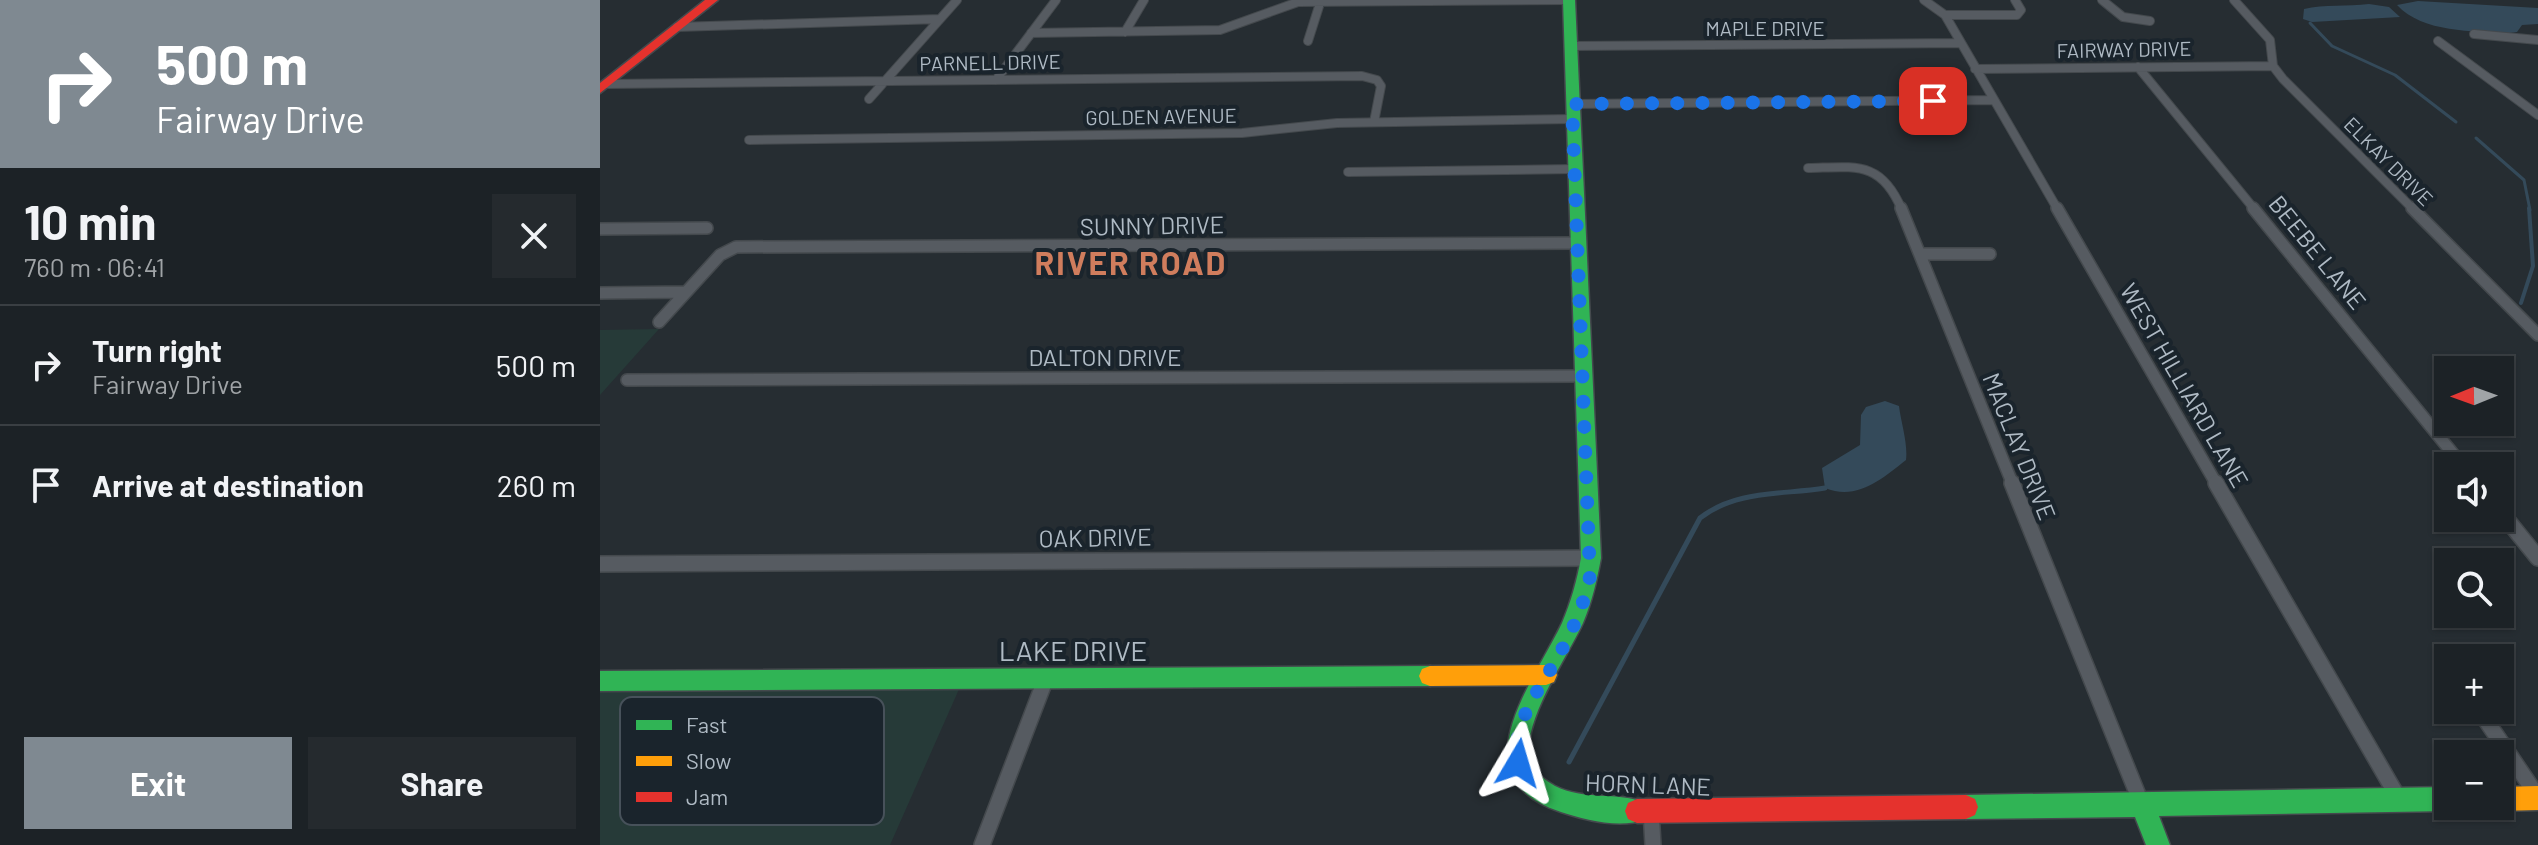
<!DOCTYPE html>
<html lang="en">
<head>
<meta charset="utf-8">
<style>
	:root { --surface:#1c2226; --page:#252a2e; --text:#f1f3f6; --muted:#a0a4a7; --line:#3a3f43; --accent:#7f8991 }
	body { margin:0; font-family:Barlow,sans-serif; background:var(--page); color:var(--text); height:100vh; display:flex; flex-direction:column; font-size:30px; white-space:nowrap }
	* { box-sizing:border-box; margin:0 }
	p { font-size:26px; color:var(--muted) }
	.icon { flex:none; width:44px; height:44px; fill:none; stroke:currentColor; stroke-width:2; stroke-linecap:round; stroke-linejoin:round }
	.map { position:relative; flex:1; overflow:hidden }
	.sheet { display:flex; flex-direction:column; background:var(--surface); width:600px }
	.sheet>* { flex:none }
	.guide { background:#7f8991; color:#fff; overflow:hidden }
	.needle { width:52px; rotate:269deg }
	.tools { position:absolute; left:1834px; top:356px; display:grid; gap:16px }
	.tools a { display:grid; place-items:center; width:80px; height:80px; border-radius:0px; background:var(--surface); box-shadow:0 2px 6px #0004,0 0 0 2px var(--line); font-size:40px }
	.pin { position:absolute; display:grid; place-items:center; width:68px; height:68px; color:#fff; margin:-34px; border-radius:16px; box-shadow:0 4px 12px #0006 }
	.me { position:absolute; width:88px; margin:-44px; rotate:7deg; stroke-linejoin:round; filter:drop-shadow(0 0 6px #0008) }
	.turn { display:flex; align-items:center; gap:28px; height:168px; padding:0 24px; font-size:36px }
	.turn .icon { width:104px; height:104px; stroke-width:2.5 }
	.turn b { display:block; font-size:56px; line-height:68px }
	.round { display:grid; place-items:center; flex:none; width:84px; height:84px; border-radius:0px; background:var(--page) }
	.headline { display:flex; align-items:center; justify-content:space-between; height:136px; padding:0 24px }
	h1 { font-size:48px; font-weight:700; line-height:60px }
	.action { display:flex; gap:16px; margin-top:auto; padding:16px 24px }
	.action a { flex:1; height:92px; border-radius:0px; background:var(--accent); color:#fff; font-size:32px; font-weight:700; line-height:92px; text-align:center }
	.action a+a { background:var(--page); color:var(--text) }
	ul { padding:0; list-style:none }
	li { display:flex; align-items:center; gap:24px; height:120px; padding:0 24px; border-top:2px solid var(--line) }
	li div { flex:1 }
	li b { display:block; font-size:30px }
	li em { font-style:normal }
	main { display:flex; flex:1; min-height:0 }
	.map>svg:first-child { display:block }
	.green { fill:#263a38 }
	.water { fill:#344a5a }
	.lines { fill:none; stroke-linecap:round; stroke-linejoin:round }
	.stream-far2 { stroke:#344a5a; stroke-width:3 }
	.stream-far1 { stroke:#344a5a; stroke-width:4 }
	.stream { stroke:#344a5a; stroke-width:5 }
	.street-far2-casing { stroke:#44494d; stroke-width:10 }
	.street-far1-casing { stroke:#44494d; stroke-width:14 }
	.street-casing { stroke:#44494d; stroke-width:18 }
	.fast-casing { stroke:#44494d; stroke-width:3 }
	.slow-casing { stroke:#44494d; stroke-width:3 }
	.jam-casing { stroke:#44494d; stroke-width:3 }
	.street-far2 { stroke:#565b61; stroke-width:8 }
	.street-far1 { stroke:#565b61; stroke-width:11 }
	.street { stroke:#565b61; stroke-width:15 }
	.fast { fill:#30b455; fill-rule:evenodd }
	.slow { fill:#ff9f0a; fill-rule:evenodd }
	.jam { fill:#e5322d; fill-rule:evenodd }
	.route { stroke:#1a73e8; stroke-width:14; stroke-dasharray:0 25.2 }
	.labels { text-anchor:middle; dominant-baseline:central; stroke-width:8; stroke-linejoin:round; paint-order:stroke }
	.far-street-label { font-size:20px; fill:#afbac4; stroke:#1a242c }
	.street-label { font-size:24px; fill:#afbac4; stroke:#1a242c }
	.near-street-label { font-size:28px; fill:#afbac4; stroke:#1a242c }
	.district-label { font-size:32px; font-weight:bold; letter-spacing:2px; fill:#d07d5d; stroke:#1a242c }
	.key { fill:#1a242c; stroke:#47515a; stroke-width:2 }
	.key-label { font-size:22px; fill:#afbac4 }
</style>
</head>
<body>
<main>
<section class="sheet">
<div class="guide">
<div class="turn"><svg class="icon" aria-label="right" viewBox="0 0 24 24"><path d="M7 20v-9h11M14 6l5 5-5 5"/></svg><div><b>500 m</b>Fairway Drive</div></div>
</div>
<div class="headline"><div><h1>10 min</h1><p>760 m · 06:41</p></div><a class="round"><svg class="icon" aria-label="close" viewBox="0 0 24 24"><path d="M6 6l12 12M18 6L6 18"/></svg></a></div>
<ul>
<li><svg class="icon" aria-label="right" viewBox="0 0 24 24"><path d="M7 20v-9h11M14 6l5 5-5 5"/></svg><div><b>Turn right</b><p>Fairway Drive</p></div><em>500 m</em></li>
<li><svg class="icon" aria-label="arrive" viewBox="0 0 24 24"><path d="M6 21V4h12l-3 4 3 4H6"/></svg><div><b>Arrive at destination</b></div><em>260 m</em></li>
</ul>
<div class="action"><a>Exit</a><a>Share</a></div>
</section>
<div class="map">
<svg width="1938" height="845" viewBox="0 0 1938 845">
	<rect width="100%" height="100%" fill="#262d32"/>
	<path class="green" d="M59,329L0,395V330Z
		M360,687L290,845H0V690Z"/>
	<path class="water" d="M1818,1L1938,8V24L1922,25L1917,32L1909,33C1873,31 1823,33 1797,5Z
		M1769,4L1789,7L1800,17L1712,22L1703,19L1704,9C1724,4 1748,7 1769,4Z
		M1285,401L1299,406C1301,423 1308,443 1306,460C1282,479 1257,501 1225,488L1222,468L1260,445L1261,415L1266,407Z"/>
	<g class="lines">
		<path class="stream-far2" d="M1710,23L1732,46L1795,75L1856,122
			M1876,138L1924,180L1930,210"/>
		<path class="stream-far1" d="M1921,303L1933,266L1929,208"/>
		<path class="stream" d="M969,762L1100,518C1136,490 1182,495 1225,488"/>
		<g class="street-far2-casing">
			<path id="street-far2" d="M1324,0L1345,15L1458,210
				M1502,0L1523,17L1550,21
				M1634,0L1670,40L1673,66L1683,79L1814,210
				M1345,15H1417L1421,10L1415,0
				M77,27L340,19
				M525,32L544,0
				M431,33L620,30L698,2L969,0
				M1874,34L1938,40
				M708,41L721,0
				M1838,41L1938,115
				M970,46L1361,43
				M1538,67L1655,210
				M1375,69L1673,66
				M396,80L456,0
				M7,84L762,76L777,80L781,86L774,122
				M269,99L357,0
				M972,104L1393,100
				M149,140L642,133L737,123L972,119
				M1208,168C1256,167 1281,160 1302,210
				M748,172L974,169"/>
		</g>
		<g class="street-far1-casing">
			<path id="street-far1" d="M1301,208L1413,485
				M1457,208L1617,485
				M1653,208L1863,466
				M1812,208L1938,335
				M0,229L107,228
				M1320,254H1390
				M0,293L86,292
				M59,322L120,255L136,247L978,243
				M27,380L982,376"/>
		</g>
		<g class="street-casing">
			<path id="street" d="M1412,483L1542,805
				M1616,483L1799,799
				M1900,511L1938,558
				M0,564L991,558
				M1879,710L1938,797
				M1051,811L1053,845
				M382,845L446,678"/>
		</g>
		<g class="fast-casing">
			<path id="fast" d="M963,0H975L1001,558C997,580 992,602 983,623C967,658 921,722 930,760C933,772 945,780 955,786C984,801 1017,791 1046,803L1049,811L1046,819C1021,829 985,820 961,812C856,778 933,684 962,623C971,602 977,580 981,558Z
				M830,666L838,669L841,676L838,683L830,686L0,691V671Z
				M1848,787V806H1857L1848,811L1559,816L1570,845H1546L1535,817L1366,819L1357,815L1354,807L1357,799L1366,795Z"/>
		</g>
		<g class="slow-casing">
			<path id="slow" d="M946,665L954,668L957,675L954,682L946,685L830,686L822,683L819,676L822,669L830,666Z
				M1938,786V810L1900,811L1891,807L1900,806V787Z"/>
		</g>
		<g class="jam-casing">
			<path id="jam" d="M105,0H118L0,93V83Z
				M1366,795L1375,799L1378,807L1375,815L1366,819L1037,823L1028,819L1025,811L1028,803L1037,799Z"/>
		</g>
		<use href="#street-far2" class="street-far2"/>
		<use href="#street-far1" class="street-far1"/>
		<use href="#street" class="street"/>
		<use href="#fast" class="fast"/>
		<use href="#slow" class="slow"/>
		<use href="#jam" class="jam"/>
	</g>
	<g class="lines">
		<path class="route" d="M918,763C909,725 943,685 960,653C973,630 985,602 990,576L972,104L1333,101"/>
	</g>
	<g class="labels">
		<g class="far-street-label">
			<text x="1165" y="28">MAPLE DRIVE</text>
			<text transform="translate(1524 49) rotate(-1)">FAIRWAY DRIVE</text>
			<text transform="translate(390 62) rotate(-1)">PARNELL DRIVE</text>
			<text transform="translate(561 116) rotate(-1)">GOLDEN AVENUE</text>
			<text transform="translate(1789 161) rotate(45)">ELKAY DRIVE</text>
		</g>
		<g class="street-label">
			<text transform="translate(552 225) rotate(-1)">SUNNY DRIVE</text>
			<text transform="translate(1718 252) rotate(51)">BEEBE LANE</text>
			<text x="505" y="356">DALTON DRIVE</text>
			<text transform="translate(1585 385) rotate(60)">WEST HILLIARD LANE</text>
			<text transform="translate(1420 446) rotate(68)">MACLAY DRIVE</text>
			<text transform="translate(495 537) rotate(-1)">OAK DRIVE</text>
			<text transform="translate(1048 784) rotate(2)">HORN LANE</text>
		</g>
		<g class="near-street-label">
			<text x="473" y="650">LAKE DRIVE</text>
		</g>
		<g class="district-label">
			<text x="531" y="262">RIVER ROAD</text>
		</g>
	</g>
	<rect x="20" y="697" width="264" height="128" rx="12" class="key"/>
	<rect x="36" y="720" width="36" height="10" fill="#30b455"/>
	<rect x="36" y="756" width="36" height="10" fill="#ff9f0a"/>
	<rect x="36" y="792" width="36" height="10" fill="#e5322d"/>
	<g class="key-label">
		<text x="86" y="733">Fast</text>
		<text x="86" y="769">Slow</text>
		<text x="86" y="805">Jam</text>
	</g>
</svg>
<div class="tools">
<a><svg class="needle" viewBox="-14 -14 28 28"><path d="M0-13l5 13h-10z" fill="#e53935"/><path d="M0 13l5-13h-10z" fill="#a0a4a7"/></svg></a>
<a><svg class="icon" aria-label="sound" viewBox="0 0 24 24"><path d="M4 9h4l5-4v14l-5-4H4zM17 9q2 3 0 6"/></svg></a>
<a><svg class="icon" aria-label="search" viewBox="0 0 24 24"><circle cx="10" cy="10" r="6"/><path d="M15 15l6 6"/></svg></a>
<a>+</a>
<a>−</a>
</div>
<div class="pin" style="left:1333px;top:101px;background:#d93025"><svg class="icon" aria-label="arrive" viewBox="0 0 24 24"><path d="M6 21V4h12l-3 4 3 4H6"/></svg></div>
<svg class="me" style="left:918px;top:763px" viewBox="-20 -20 40 40"><path d="M0-17L14 15 0 8-14 15z" fill="#1a73e8" stroke="#fff" stroke-width="4"/></svg>
</div>
</main>
</body>
</html>
